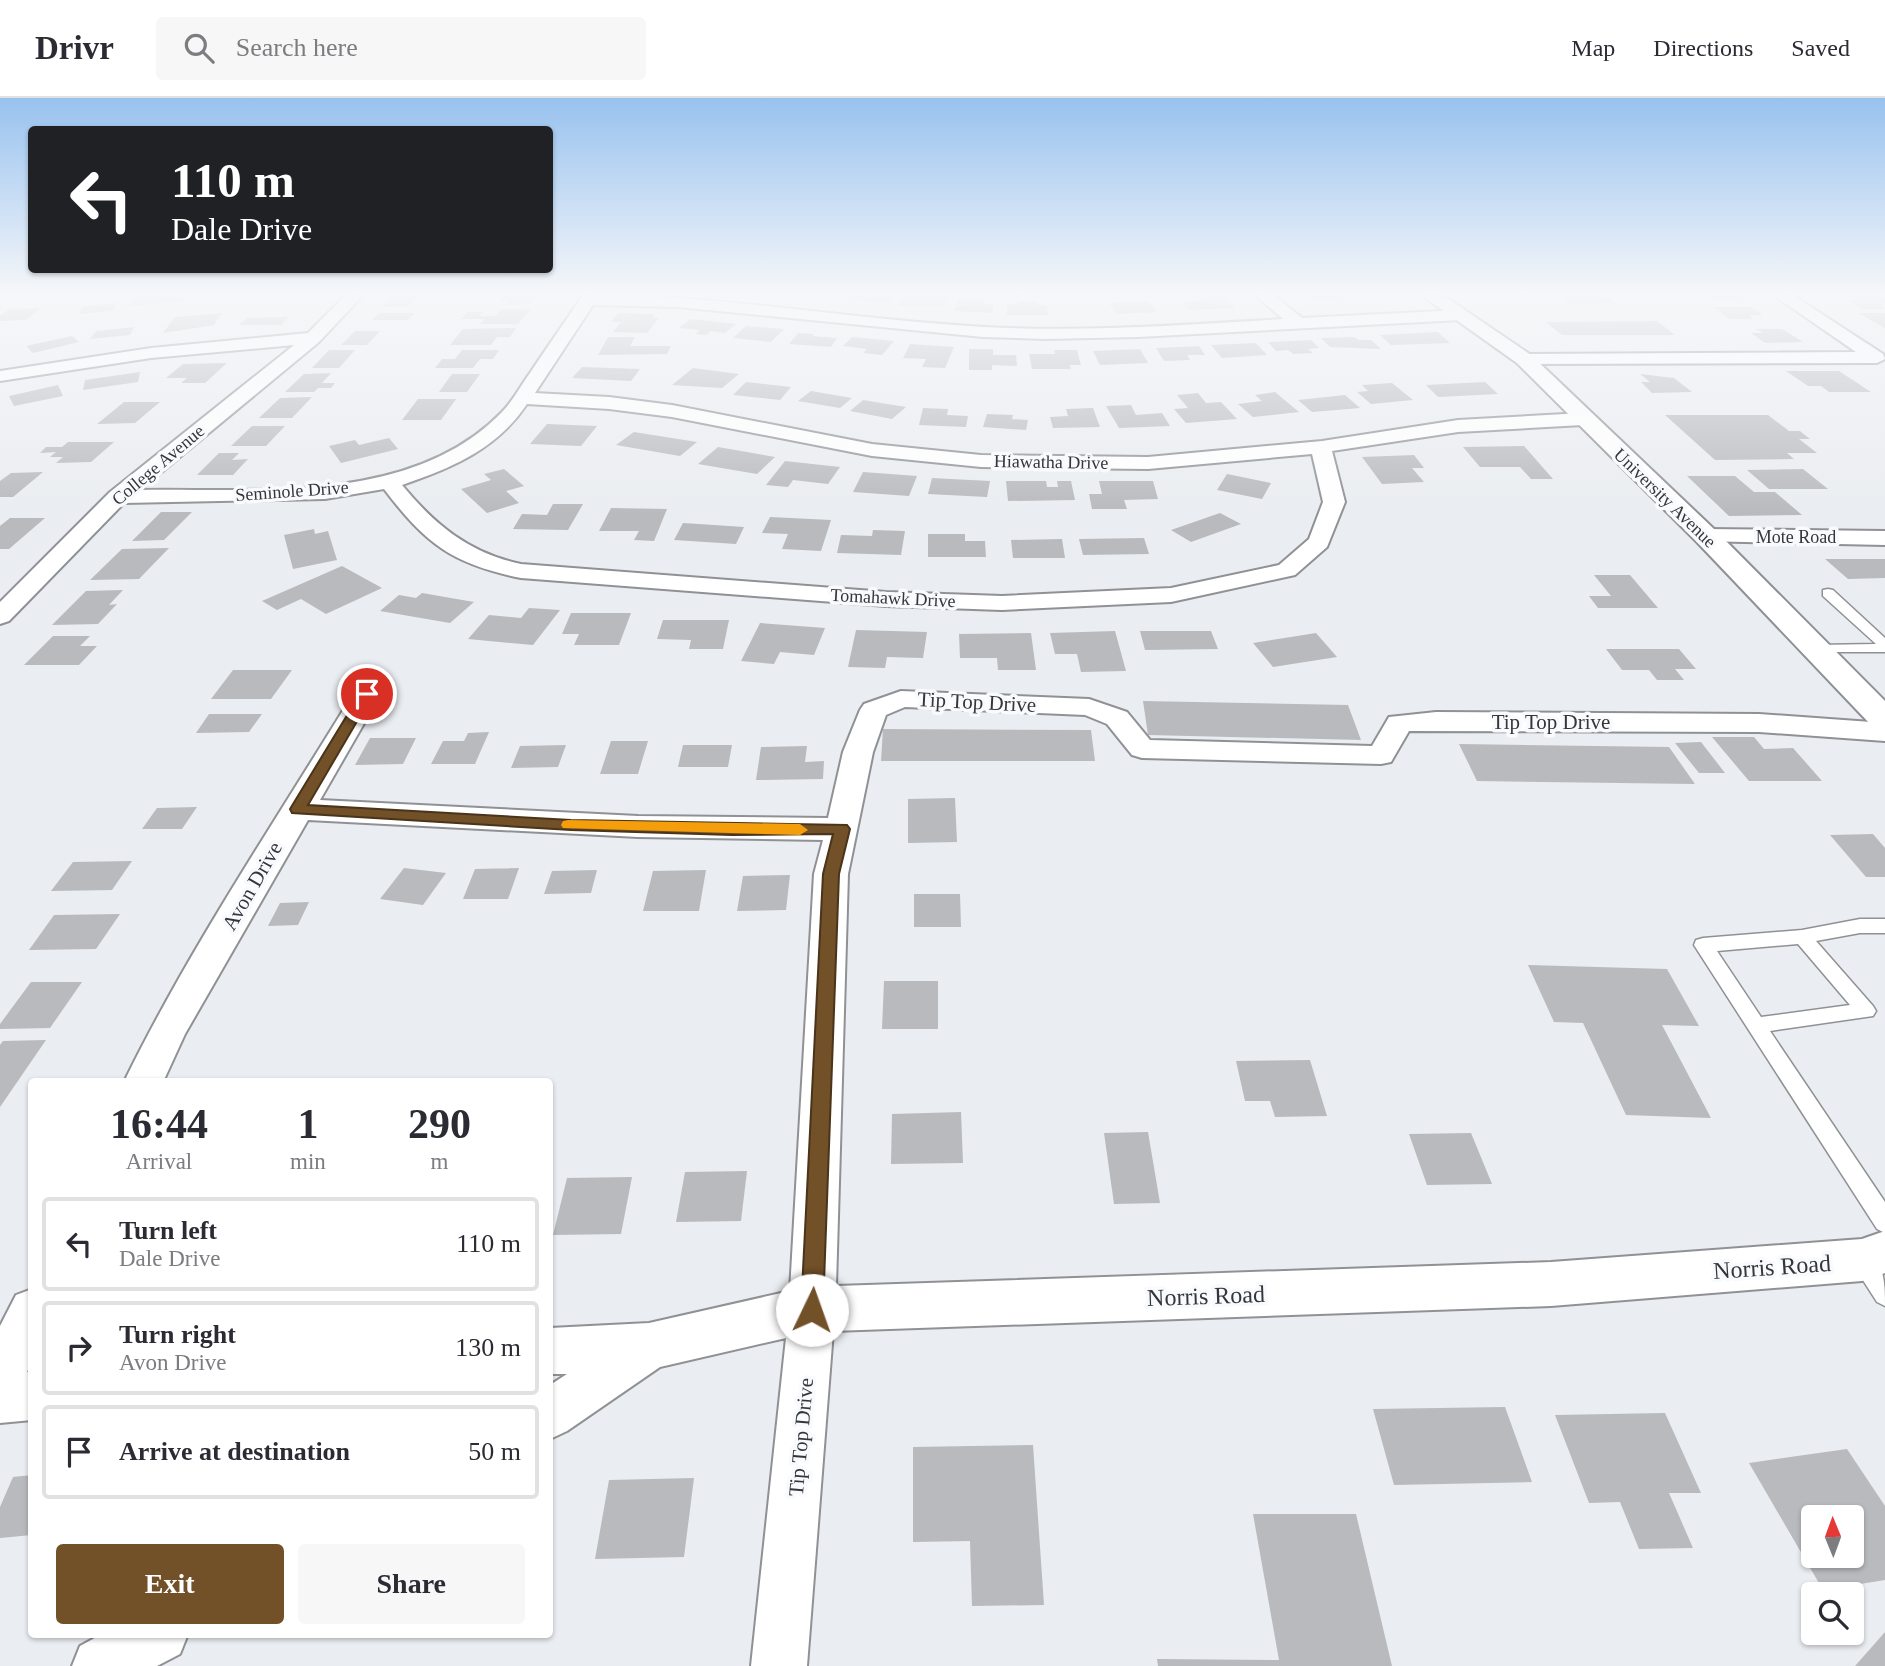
<!DOCTYPE html>
<html lang="en">
<head>
<meta charset="utf-8">
<style>
	:root { --surface:#fff; --page:#f7f7f7; --text:#2b2b33; --muted:#7c7c81; --line:#e1e1e2; --accent:#725028 }
	body { margin:0; font-family:"Times New Roman",serif; background:var(--page); color:var(--text); height:100vh; display:flex; flex-direction:column; font-size:26px; white-space:nowrap }
	* { box-sizing:border-box; margin:0 }
	p { font-size:23px; color:var(--muted) }
	.icon { flex:none; width:38px; height:38px; fill:none; stroke:currentColor; stroke-width:2; stroke-linecap:round; stroke-linejoin:round }
	.map { position:relative; flex:1; overflow:hidden }
	.drawer { position:absolute; left:28px; top:980px; width:525px; height:560px; display:flex; flex-direction:column; background:var(--surface); border-radius:7px; box-shadow:0 2px 5px #0004 }
	.drawer>* { flex:none }
	.hud { position:absolute; left:28px; top:28px; width:525px; height:147px; border-radius:7px; box-shadow:0 2px 5px #0004; background:#202124; color:#fff; overflow:hidden }
	.needle { width:46px; rotate:359deg }
	.tools { position:absolute; left:1801px; top:1407px; display:grid; gap:14px }
	.tools a { display:grid; place-items:center; width:63px; height:63px; border-radius:7px; background:var(--surface); box-shadow:0 2px 5px #0004; font-size:35px }
	.pin { position:absolute; display:grid; place-items:center; width:60px; height:60px; color:#fff; margin:-30px; border:4px solid #fff; border-radius:50%; box-shadow:0 2px 7px #0007 }
	.me { position:absolute; width:77px; margin:-38px; rotate:3deg; stroke-linejoin:round; filter:drop-shadow(0 0 5px #0008) }
	.turn { display:flex; align-items:center; gap:24px; height:147px; padding:0 28px; font-size:32px }
	.turn .icon { width:91px; height:91px; stroke-width:2.5 }
	.turn b { display:block; font-size:49px; line-height:60px }
	.eta { display:flex; justify-content:space-evenly; align-items:center; height:119px; text-align:center }
	.eta b { font-size:42px; font-weight:700; line-height:49px }
	.button { display:flex; gap:14px; margin-top:auto; padding:14px 28px }
	.button a { flex:1; height:80px; border-radius:7px; background:var(--accent); color:#fff; font-size:28px; font-weight:700; line-height:80px; text-align:center }
	.button a+a { background:var(--page); color:var(--text) }
	ul { padding:0; list-style:none }
	li { display:flex; align-items:center; gap:21px; height:94px; margin:0 14px 10px; padding:0 14px; border:4px solid var(--line); border-radius:7px }
	li div { flex:1 }
	li b { display:block; font-size:26px }
	li em { font-style:normal }
	header { display:flex; align-items:center; gap:42px; box-sizing:border-box; height:98px; padding:0 35px; background:var(--surface); border-bottom:2px solid var(--line) }
	header strong { font-size:33px }
	nav { display:flex; gap:38px; margin-inline-start:auto; font-size:24px }
	.search { width:490px; height:63px; background:var(--page); display:flex; align-items:center; gap:18px; box-sizing:border-box; padding:0 24px; border-radius:7px; color:var(--muted); font-size:26px }
	.map>svg:first-child { display:block }
	.building { fill:#b8babe; fill-rule:evenodd }
	.lines { fill:none; stroke-linecap:round; stroke-linejoin:round }
	.lane-casing { stroke:#8f9195; stroke-width:3 }
	.street-casing { stroke:#8f9195; stroke-width:4 }
	.primary-casing { stroke:#8f9195; stroke-width:4 }
	.lane { fill:#fff; fill-rule:evenodd }
	.street { fill:#fff; fill-rule:evenodd }
	.primary { fill:#fff; fill-rule:evenodd }
	.route { fill:#725028; stroke:#4a341a; stroke-width:2 }
	.slow { fill:#f59e0b }
	.labels { text-anchor:middle; dominant-baseline:central; stroke-width:7; stroke-linejoin:round; paint-order:stroke }
	.far-street-label { font-size:18px; fill:#353638; stroke:#f8fafe }
	.street-label { font-size:21px; fill:#353638; stroke:#f8fafe }
	.near-street-label { font-size:24px; fill:#353638; stroke:#f8fafe }
</style>
</head>
<body>
<header>
<strong>Drivr</strong>
<div class="search"><svg class="icon" aria-label="search" viewBox="0 0 24 24"><circle cx="10" cy="10" r="6"/><path d="M15 15l6 6"/></svg>Search here</div>
<nav><a>Map</a><a>Directions</a><a>Saved</a></nav>
</header>
<div class="map">
<svg width="1885" height="1568" viewBox="0 0 1885 1568">
	<rect width="100%" height="100%" fill="#eaedf1"/>
	<path class="building" d="M166,196H188L185,203L129,208L134,199Z
		M395,196H420L407,209H382Z
		M537,196L530,206L507,207L510,203H500L504,197Z
		M852,196H896L888,205L847,201Z
		M908,196L934,198L951,196L942,208H898Z
		M1222,196L1235,210L1189,212L1181,203L1206,202L1202,197Z
		M1306,196H1372L1375,198L1315,203Z
		M1603,196L1615,205L1571,206L1560,197Z
		M1706,196H1735L1744,201L1715,202Z
		M1878,197L1885,201V205H1881L1885,211H1863L1847,202H1858L1850,198Z
		M959,201L984,202L983,206L994,207L992,215L954,213Z
		M1018,203H1037V207H1047L1048,217H1007V206H1018Z
		M1148,203L1157,214L1118,216L1109,205Z
		M117,205L113,213L79,216L83,208Z
		M1713,209H1751L1763,217H1748L1753,221H1730Z
		M41,210L26,222L0,223V218L9,211Z
		M502,211H531L518,226H480L485,221H461L468,214H483L479,218H496Z
		M222,215L214,227L163,235L175,219Z
		M379,215H415L408,222H372Z
		M618,215L655,216L653,220H659L647,235L613,234L621,224H611Z
		M1858,215H1885V230Z
		M289,219L281,227H239L247,220Z
		M691,221L736,226L725,235L711,233L706,237L696,236L700,232L679,230Z
		M1657,223L1675,237H1562L1546,224Z
		M746,228L784,231L771,244L733,240Z
		M134,229L130,237L90,241L96,233Z
		M516,230L510,239H497L491,247H450L463,231Z
		M1756,231H1782L1803,244L1765,245L1751,235H1763Z
		M355,233H380L367,247H341Z
		M1438,234L1450,245L1391,247L1380,237Z
		M798,235L814,236L812,238L837,240L831,249L789,246Z
		M72,238L79,244L33,255L26,248Z
		M608,239H635L630,248H671L667,256L598,257Z
		M852,239L894,243L882,257L863,255L867,251L843,248Z
		M1354,239L1359,242H1371L1381,251L1330,249L1321,240Z
		M1311,242L1319,250L1308,251L1313,255L1293,256L1288,252L1276,253L1268,244Z
		M1256,245L1267,257L1222,260L1211,247Z
		M910,246L954,249L945,270L922,269L926,261L903,260Z
		M1199,248L1205,257H1187L1190,262L1164,263L1156,250Z
		M969,251H993V257H1016L1017,268L992,267V272H969Z
		M1140,251L1148,265L1100,267L1093,253Z
		M329,252H355L339,270H312Z
		M462,252H499L493,261H480L473,270H435L442,261H455Z
		M1054,252H1077L1081,267H1070L1071,271H1032L1029,256H1055Z
		M227,265L205,285H181L187,280H166L183,266Z
		M582,269L640,271L631,283L572,280Z
		M693,270L739,276L722,290L672,287Z
		M1786,273H1839L1871,294H1829L1821,288H1808Z
		M140,274L138,284L83,292L85,282Z
		M331,275L322,285H335L331,290H318L314,294H285L304,276Z
		M452,276H480L467,294H439Z
		M1640,276L1674,280L1692,294L1652,295L1641,284H1650Z
		M746,284L791,289L780,302L733,297Z
		M1485,284L1498,296L1438,299L1426,287Z
		M1392,285L1413,302L1371,306L1357,294L1368,293L1362,287Z
		M58,287L63,298L14,308L9,298Z
		M811,293L852,300L840,310L798,303Z
		M1275,294L1299,314L1253,319L1238,306L1262,303L1255,297Z
		M1198,295L1206,305L1221,304L1237,321L1186,325L1174,311L1188,310L1177,297Z
		M1345,297L1360,310L1312,314L1298,302Z
		M312,299L292,320H259L280,300Z
		M418,301H456L441,322H402Z
		M863,302L906,309L892,321L850,313Z
		M124,304H160L135,325L97,326Z
		M1131,307L1136,317L1162,315L1170,328L1119,330L1106,308Z
		M923,310L948,311L947,317L968,318L966,329L919,327Z
		M1093,310L1100,329L1053,330L1050,319L1068,318L1066,311Z
		M987,316L1013,317L1012,321L1028,322L1026,332L983,329Z
		M1665,317H1768L1789,333H1800L1810,341H1799L1817,355H1787L1794,361L1715,362Z
		M547,326L597,328L581,348L530,346Z
		M252,328H285L266,348H231Z
		M634,334L697,344L680,358L616,347Z
		M389,340L398,351L341,365L329,348L355,342L359,347Z
		M68,344H114L91,364L56,365L63,359H50L56,354L40,355L46,349H62Z
		M1524,348L1553,381H1531L1520,369H1480L1463,349Z
		M718,349L775,359L757,376L698,366Z
		M219,355H239L232,362L248,361L233,377H197Z
		M1414,357L1424,370H1412L1424,384L1382,386L1362,359Z
		M785,363L840,369L828,386L793,382L788,389L766,387Z
		M504,371L524,388L506,393L519,405L487,415L461,391L491,382L484,376Z
		M1803,371L1828,391H1769L1747,372Z
		M43,374L13,399H0V383L11,375Z
		M863,374L917,378L909,398L853,394Z
		M1227,376L1271,385L1262,401L1217,392Z
		M1687,378H1735L1754,394H1775L1802,417L1729,418Z
		M932,380L990,383L987,399L928,396Z
		M1006,383H1046L1047,389H1058L1057,383H1071L1075,402L1008,403Z
		M1099,383H1153L1158,401L1124,402L1127,411H1092L1089,396H1102Z
		M553,406H583L568,432L513,431L522,416L547,417Z
		M611,410L667,411L654,443L634,442L639,433H599Z
		M161,414H192L164,442L132,443Z
		M1220,415L1241,426L1191,444L1171,432Z
		M770,419L831,422L821,453L782,451L788,436L762,435Z
		M10,420H45L9,451H0V428Z
		M683,425L744,429L736,446L674,442Z
		M314,431L315,436L328,433L337,462L293,471L284,437Z
		M873,432L905,433L901,457L837,455L841,437L872,438Z
		M928,436H965V443H985L986,459H928Z
		M1144,440L1149,456L1083,457L1079,441Z
		M1062,441L1065,460H1013L1011,442Z
		M169,450L139,481L90,482L122,451Z
		M1825,461H1885V480L1848,481Z
		M342,468L382,490L326,516L301,501L277,512L262,503Z
		M1594,477H1630L1658,510H1598L1589,498H1611Z
		M123,492L109,507L117,506L98,526L52,527L86,493Z
		M422,495L474,504L450,525L380,513L399,497L416,500Z
		M529,510L560,512L533,547L468,541L489,517L521,520Z
		M571,515H631L619,547H574L579,536H562Z
		M663,522H729L723,551H689L691,542L657,541Z
		M760,525L825,530L814,557L780,554L774,566L741,563Z
		M856,532L927,534L923,560L887,559L885,570L848,569Z
		M1115,533L1126,573L1081,574L1077,556H1055L1050,535Z
		M1140,533H1211L1218,551L1145,552Z
		M1031,535L1036,572H998L997,560H960L959,536Z
		M1316,535L1337,559L1273,569L1253,545Z
		M53,538H90L80,548H97L79,567H24Z
		M1606,551H1679L1696,571H1675L1684,582H1657L1649,572H1622Z
		M233,572H292L271,601H211Z
		M1143,603L1348,607L1361,642L1148,637Z
		M209,616H262L249,634L196,635Z
		M883,631L1091,632L1095,663H881Z
		M489,634L475,666H431L443,643H464L468,635Z
		M1712,639H1754L1764,651L1793,650L1822,683H1749Z
		M370,640H416L403,666L355,667Z
		M611,643H648L638,676H600Z
		M1701,644L1725,675H1699L1675,645Z
		M1459,646L1669,649L1695,686L1477,683Z
		M566,647L558,669L511,670L520,648Z
		M683,647H732L728,669H678Z
		M807,648L805,664L824,663L823,681L756,682L761,649Z
		M955,700L957,744L908,745V701Z
		M197,709L182,731H142L157,710Z
		M1873,736L1885,750V779H1866L1830,737Z
		M132,763L112,792L51,793L73,764Z
		M404,770L446,775L423,807L380,801Z
		M519,770L508,801H463L475,771Z
		M597,772L591,795L544,796L552,773Z
		M706,772L699,813H643L653,773Z
		M790,777L786,812L737,813L743,778Z
		M914,796H960L961,829H914Z
		M309,804L298,827L268,828L280,805Z
		M120,816L96,851L29,852L54,817Z
		M1528,867L1667,871L1699,928L1662,927L1711,1020L1626,1017L1583,925L1554,924Z
		M884,883H938V931H882Z
		M31,884H82L50,930L0,931V926Z
		M46,942L0,1009V947L3,943Z
		M1310,962L1327,1018L1275,1019L1270,1003H1245L1236,963Z
		M961,1014L963,1065L891,1066L892,1016Z
		M1148,1034L1160,1105L1114,1106L1104,1035Z
		M1471,1035L1492,1086L1427,1087L1409,1036Z
		M747,1073L741,1123L676,1124L685,1074Z
		M632,1079L621,1136L553,1137L567,1080Z
		M1505,1309L1532,1384L1394,1387L1373,1311Z
		M1665,1315L1701,1395H1669L1693,1450L1639,1451L1620,1404L1589,1405L1555,1317Z
		M1033,1347L1044,1507L972,1508L970,1443L913,1444V1349Z
		M1847,1351L1885,1408V1482L1823,1492L1749,1365ZM1813,1419H1852V1458H1813Z
		M32,1377V1437L0,1440V1409L13,1379Z
		M694,1380L684,1459L595,1461L609,1382Z
		M1253,1416H1356L1392,1568H1158L1157,1561L1279,1562Z
		M1885,1534V1568H1855Z"/>
	<g class="lines">
		<g class="lane-casing">
			<path id="lane" d="M1828,491L1833,492L1885,540V554H1811V548L1816,547L1876,546L1823,498V492Z
				M1860,821H1885V835H1860L1816,843L1873,908L1876,913L1873,918L1770,933L1885,1104V1135L1877,1131L1694,847L1696,842L1703,840L1802,832ZM1798,846L1850,907L1761,919L1717,853Z
				M1862,1151C1885,1160 1885,1186 1885,1208L1877,1204L1850,1162L1854,1154Z"/>
		</g>
		<g class="street-casing">
			<path id="street" d="M347,196H364L319,244L140,392C259,390 412,407 502,314C513,303 521,287 530,275C548,248 566,222 584,196C713,196 852,222 985,229C1084,234 1184,227 1283,221L1254,196H1272L1302,220L1461,212L1469,217L1461,222L1138,239L1046,241L983,239L678,209L593,207L535,295L609,299L672,307L872,346L981,357L1148,359L1322,343L1458,322L1583,315L1593,321L1583,327L1458,334L1332,353L1345,404L1327,449L1295,477L1171,504L1002,512L886,508L521,480C452,466 426,446 384,391L325,401L124,405L9,523L0,526V504L110,394L294,247L151,260L0,283V273L151,250L308,235ZM527,306L609,311L672,319L872,358L981,369L1148,371L1312,356L1323,404L1309,441L1279,467L1171,490L1002,498L886,494L521,466C469,455 435,427 402,387C452,370 497,351 527,306Z
				M1772,196H1791L1883,256L1885,261L1877,265L1524,266L1515,261L1524,256L1856,254Z
				M1706,431L1885,433V447L1698,443L1695,438L1698,433Z
				M367,588L377,590L381,596L320,702L638,718L828,720L843,654L860,612L864,606L901,593L1089,601L1127,614L1150,642L1372,648L1389,619L1436,614L1759,616L1885,625V643L1759,634L1409,633L1391,664L1381,666L1142,660L1132,657L1107,626L1085,617L905,609L886,617L873,654L848,776L836,1188L1551,1164L1862,1141L1885,1133V1175L1862,1183L1551,1208L833,1233L807,1568H751L786,1240L660,1269L567,1333L550,1341V1287L567,1276H550V1230L649,1225L790,1193L814,776L823,742L638,739L308,722L185,936L163,984H124C190,849 275,724 353,596L357,590Z
				M32,1191V1264L27,1274H32V1322L0,1325V1228L16,1197Z
				M102,1536H188L180,1556L157,1568H72L80,1548Z"/>
		</g>
		<g class="primary-casing">
			<path id="primary" d="M1420,196H1441L1531,257L1715,432L1885,603V632L1873,629L1697,444L1517,265Z"/>
		</g>
		<use href="#lane" class="lane"/>
		<use href="#street" class="street"/>
		<use href="#primary" class="primary"/>
	</g>
	<linearGradient id="sky" x2="0" y2="1"><stop stop-color="#98c2ef"/><stop offset="0.47" stop-color="#f6f7f9"/><stop offset="1" stop-color="#f6f7f9" stop-opacity="0"/></linearGradient>
	<rect width="1885" height="416" fill="url(#sky)"/>
	<path class="route" d="M367,592L373,596L308,707L571,722L847,727L850,731L839,776L823,1212L820,1219L812,1222L805,1219L801,1212L823,776L833,736L732,737L571,732L292,715L290,711L360,596Z"/>
	<path class="slow" d="M568,722L800,726L808,732L800,737L563,730L561,727L563,723Z"/>
	<g class="labels">
		<g class="far-street-label">
			<text transform="translate(1051 364) rotate(1)">Hiawatha Drive</text>
			<text transform="translate(158 367) rotate(-40)">College Avenue</text>
			<text transform="translate(292 393) rotate(-4)">Seminole Drive</text>
			<text transform="translate(1665 400) rotate(44)">University Avenue</text>
			<text x="1796" y="439">Mote Road</text>
			<text transform="translate(893 500) rotate(3)">Tomahawk Drive</text>
		</g>
		<g class="street-label">
			<text transform="translate(977 604) rotate(3)">Tip Top Drive</text>
			<text x="1551" y="624">Tip Top Drive</text>
			<text transform="translate(252 788) rotate(-60)">Avon Drive</text>
			<text transform="translate(801 1339) rotate(-85)">Tip Top Drive</text>
		</g>
		<g class="near-street-label">
			<text transform="translate(1772 1169) rotate(-4)">Norris Road</text>
			<text transform="translate(1206 1198) rotate(-2)">Norris Road</text>
		</g>
	</g>
</svg>
<div class="tools">
<a><svg class="needle" viewBox="-14 -14 28 28"><path d="M0-13l5 13h-10z" fill="#e53935"/><path d="M0 13l5-13h-10z" fill="#7c7c81"/></svg></a>
<a><svg class="icon" aria-label="search" viewBox="0 0 24 24"><circle cx="10" cy="10" r="6"/><path d="M15 15l6 6"/></svg></a>
</div>
<div class="pin" style="left:367px;top:596px;background:#d93025"><svg class="icon" aria-label="arrive" viewBox="0 0 24 24"><path d="M6 21V4h12l-3 4 3 4H6"/></svg></div>
<svg class="me" style="left:812px;top:1212px" viewBox="-20 -20 40 40"><circle r="19" fill="#fff"/><path d="M0-13L10 11 0 6-10 11z" fill="#725028"/></svg>
<div class="hud">
<div class="turn"><svg class="icon" aria-label="left" viewBox="0 0 24 24"><path d="M17 20v-9H6M10 6l-5 5 5 5"/></svg><div><b>110 m</b>Dale Drive</div></div>
</div>
<section class="drawer">
<div class="eta">
<div><b>16:44</b><p>Arrival</p></div>
<div><b>1</b><p>min</p></div>
<div><b>290</b><p>m</p></div>
</div>
<ul>
<li><svg class="icon" aria-label="left" viewBox="0 0 24 24"><path d="M17 20v-9H6M10 6l-5 5 5 5"/></svg><div><b>Turn left</b><p>Dale Drive</p></div><em>110 m</em></li>
<li><svg class="icon" aria-label="right" viewBox="0 0 24 24"><path d="M7 20v-9h11M14 6l5 5-5 5"/></svg><div><b>Turn right</b><p>Avon Drive</p></div><em>130 m</em></li>
<li><svg class="icon" aria-label="arrive" viewBox="0 0 24 24"><path d="M6 21V4h12l-3 4 3 4H6"/></svg><div><b>Arrive at destination</b></div><em>50 m</em></li>
</ul>
<div class="button"><a>Exit</a><a>Share</a></div>
</section>
</div>
</body>
</html>
